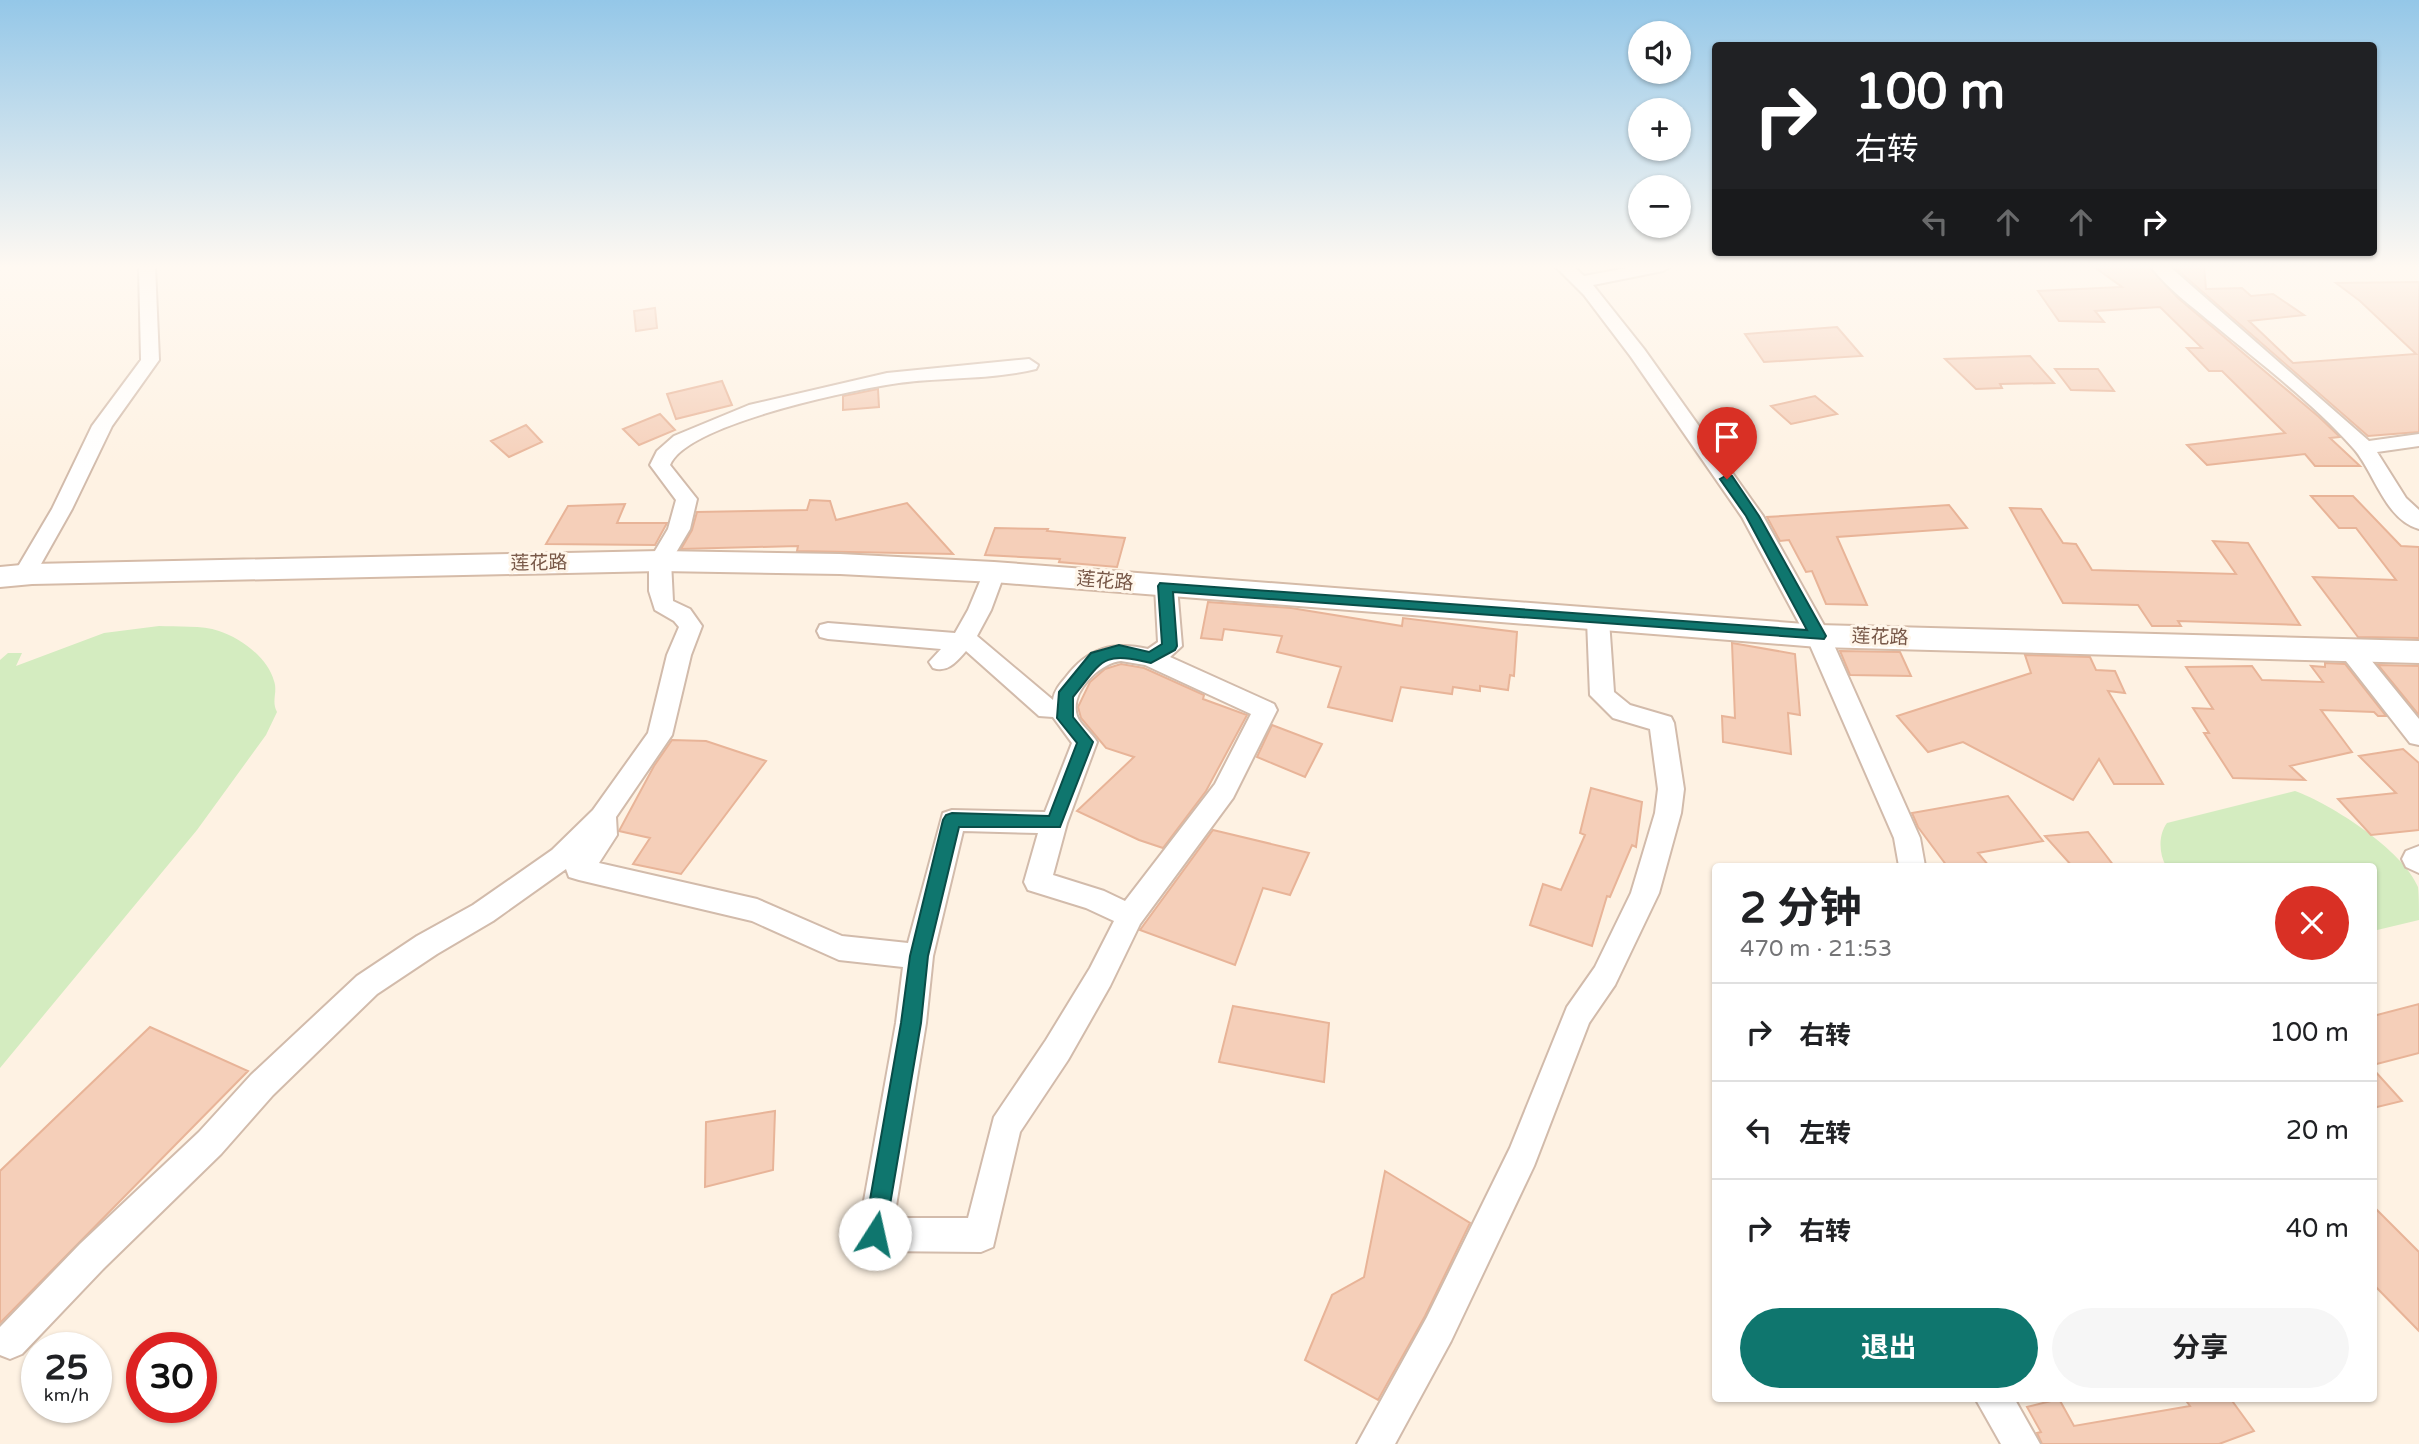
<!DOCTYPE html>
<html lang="zh">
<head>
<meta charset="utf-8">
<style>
	:root { --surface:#fff; --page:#f6f6f6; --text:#202124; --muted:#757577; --line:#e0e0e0; --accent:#0f766e }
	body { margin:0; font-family:"Varela Round","Noto Sans SC",sans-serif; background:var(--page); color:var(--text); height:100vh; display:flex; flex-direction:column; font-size:26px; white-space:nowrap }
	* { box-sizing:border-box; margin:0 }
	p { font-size:23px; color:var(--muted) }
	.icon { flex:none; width:38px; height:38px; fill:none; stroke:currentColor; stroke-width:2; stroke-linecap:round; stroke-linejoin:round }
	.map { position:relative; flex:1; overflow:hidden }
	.side { position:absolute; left:1712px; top:863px; width:665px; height:539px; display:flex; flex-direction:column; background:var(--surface); border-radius:7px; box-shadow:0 2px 5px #0004 }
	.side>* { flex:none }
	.banner { position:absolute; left:1712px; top:42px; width:665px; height:214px; border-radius:7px; box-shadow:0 2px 5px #0004; background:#202124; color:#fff; overflow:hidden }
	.fabs { position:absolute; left:1628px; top:21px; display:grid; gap:14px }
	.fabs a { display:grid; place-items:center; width:63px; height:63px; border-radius:50%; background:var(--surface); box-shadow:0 2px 5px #0004; font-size:35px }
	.speed { position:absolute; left:21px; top:1332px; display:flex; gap:14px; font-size:35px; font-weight:700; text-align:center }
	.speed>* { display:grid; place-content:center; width:91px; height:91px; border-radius:50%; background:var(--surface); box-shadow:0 2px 5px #0004; line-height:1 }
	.speed small { font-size:18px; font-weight:400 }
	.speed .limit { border:10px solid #d22; background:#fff; color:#111 }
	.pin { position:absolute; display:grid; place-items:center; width:60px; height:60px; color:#fff; margin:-72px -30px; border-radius:50% 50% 50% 0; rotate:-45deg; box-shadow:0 0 7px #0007 }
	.pin .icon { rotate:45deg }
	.me { position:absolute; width:77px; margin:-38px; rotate:10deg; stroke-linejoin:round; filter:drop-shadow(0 0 5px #0008) }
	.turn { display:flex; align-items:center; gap:24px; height:147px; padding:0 28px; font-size:32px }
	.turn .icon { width:91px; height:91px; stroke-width:2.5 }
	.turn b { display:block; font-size:49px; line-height:60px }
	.lanes { display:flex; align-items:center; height:66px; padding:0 28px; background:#0003; justify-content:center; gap:35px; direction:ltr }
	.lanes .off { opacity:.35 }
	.round { display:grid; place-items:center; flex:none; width:74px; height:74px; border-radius:37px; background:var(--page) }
	.headline { display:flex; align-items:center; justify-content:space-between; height:119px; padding:0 28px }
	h1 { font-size:42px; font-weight:700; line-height:52px }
	.button { display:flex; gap:14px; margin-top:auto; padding:14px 28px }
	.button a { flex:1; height:80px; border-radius:42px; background:var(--accent); color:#fff; font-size:28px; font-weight:700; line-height:80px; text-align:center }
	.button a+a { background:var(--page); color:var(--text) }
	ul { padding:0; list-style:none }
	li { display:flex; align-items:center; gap:21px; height:98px; padding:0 28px; border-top:2px solid var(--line) }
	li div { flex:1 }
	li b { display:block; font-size:26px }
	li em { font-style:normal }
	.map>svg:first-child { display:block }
	.green { fill:#d4ecc0 }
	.building { fill:#f5cfb9; stroke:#e8b498; stroke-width:2 }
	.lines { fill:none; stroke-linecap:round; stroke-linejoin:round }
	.minor-casing { stroke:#d2bbab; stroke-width:4 }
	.secondary-casing { stroke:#d5bba8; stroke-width:4 }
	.minor { fill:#fff; fill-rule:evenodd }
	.secondary { fill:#fff; fill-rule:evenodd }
	.route { fill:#0f766e; stroke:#0a4d48; stroke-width:2 }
	.labels { text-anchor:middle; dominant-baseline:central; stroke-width:6; stroke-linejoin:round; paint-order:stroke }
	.street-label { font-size:19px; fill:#775747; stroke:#fff6ea }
</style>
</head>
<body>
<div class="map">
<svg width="2419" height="1444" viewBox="0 0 2419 1444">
	<rect width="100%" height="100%" fill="#fef2e3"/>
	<path class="green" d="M159,626C177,627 202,625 219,631C241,638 268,658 274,681C278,692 271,701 277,712L266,735L197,830L0,1068V660L8,653H22L16,666L104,633Z
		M2295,791C2331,804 2403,850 2418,887C2419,896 2419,910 2419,920L2373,931V866H2166C2159,854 2158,835 2167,823Z"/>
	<path class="building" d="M2093,266H2148L2178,298L2319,417L2340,437L2330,438L2360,466H2315L2305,454L2207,465L2187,445L2285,433L2222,371H2209L2187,348H2202L2160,307L2095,311L2104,322L2059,321L2038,291L2122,287Z
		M2173,266H2204L2206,289L2242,288L2251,296L2273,294L2304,315L2249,321L2293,363L2416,354L2360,301L2336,283L2419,282V432L2368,436Z
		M655,308L657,328L636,331L634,311Z
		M1837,327L1862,356L1764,362L1745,334Z
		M2030,356L2054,383L2000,384L2002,388L1976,389L1945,359Z
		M2055,369H2098L2114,391L2071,390Z
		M722,381L732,405L676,419L667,394Z
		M878,389L879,407L843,410V396Z
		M1815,396L1837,414L1791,424L1771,406Z
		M660,414L675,430L639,445L623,429Z
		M526,425L542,442L509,457L491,441Z
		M2311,496H2353L2401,546L2419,547V638L2358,637L2313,577L2396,580L2356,528H2339Z
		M810,500L830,501L836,520L907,503L953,554L797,551L798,546L681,549L692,530L697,512L807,510Z
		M625,504L617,523H667L655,545L546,544L568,506Z
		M1949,505L1967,528L1837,537L1867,605L1826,604L1812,571L1806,572L1789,540L1780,541L1767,517Z
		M2010,508L2041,509L2063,543L2076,544L2092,570L2236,574L2213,541L2248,543L2300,625L2178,621L2181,626H2152L2138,605L2063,603Z
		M995,528L1048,529L1047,531L1125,538L1117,567L1059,562L1060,559L985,555Z
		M1208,602L1291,608L1402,626L1403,618L1517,632L1514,676L1510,675L1508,690L1480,686V691L1453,687L1452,694L1401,687L1392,721L1328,707L1341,667L1277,652L1282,636L1224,629L1222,640L1201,638Z
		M1732,643L1795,654L1800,715L1788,713L1791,754L1723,742L1722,716L1735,718Z
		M1840,651L1900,652L1911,676L1850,675Z
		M2025,655L2090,657L2096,670L2115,671L2125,693L2108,691L2163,784H2114L2099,759L2073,800L1963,742L1928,752L1897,716L2031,673Z
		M2325,663L2345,664L2386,716H2378L2374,712L2321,710L2352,752L2290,766L2305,780L2233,778L2204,733H2209L2193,708L2213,709L2186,667L2252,666L2262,680L2323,682L2311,666L2325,667Z
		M1121,664L1144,668L1204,695L1203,699L1247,715L1206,791L1163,848L1139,840L1077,811L1134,757L1106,748L1081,718L1078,707L1090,682L1105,669Z
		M2378,665L2419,666V715Z
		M1272,725L1322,744L1305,777L1257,757Z
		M672,740L706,741L766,761L681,874L633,864L650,838L619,831L654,766Z
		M2403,749L2419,763V830L2371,835L2338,799L2396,793L2359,756Z
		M1591,788L1642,802L1636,847L1632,845L1610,897L1607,896L1592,946L1530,925L1543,884L1561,890L1585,835L1580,833Z
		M2008,796L2043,841L1978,853L1989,866H1947L1918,827L1912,813Z
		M1213,830L1309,853L1290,895L1263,888L1235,965L1140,930Z
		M2088,832L2114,866H2072L2045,836Z
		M2419,1004V1053L2373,1065V1016Z
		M1233,1006L1329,1023L1324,1082L1219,1062Z
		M150,1027L248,1071L0,1323V1171Z
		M2373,1069L2402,1101L2373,1108Z
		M775,1111L773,1170L705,1187L706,1122Z
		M1385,1171L1470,1223L1425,1316L1378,1400L1305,1360L1332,1295L1364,1277Z
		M2373,1206L2419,1252V1331L2373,1284Z
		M2184,1398H2230L2254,1431L2219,1444H2042L2037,1433L2041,1432L2027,1407L2059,1399L2074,1426L2190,1406Z"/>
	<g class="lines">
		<g class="minor-casing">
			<path id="minor" d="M139,266H155L159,360L112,426L72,509L32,580L24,582L16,580L13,575L52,509L92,426L141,360Z
				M1555,266H1573L1584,276L1638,266H1671L1663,271L1593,285L1644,349L1763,516L1830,636L1920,838L1925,866H1899L1894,838L1806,636L1742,517L1631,357L1584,295Z
				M2151,266H2169L2369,441L2419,434V446L2377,452L2406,498L2419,510V529C2385,520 2374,471 2353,448C2314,404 2258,361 2213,324C2194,308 2163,285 2151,266Z
				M1029,359L1038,365L1036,369C987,381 935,376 886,385C844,392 686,425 670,465L697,499L690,529L671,561L673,601L690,609L702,626L691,655L672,735L616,817L617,835L599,863L757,899L842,936L908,943L943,813L952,810L1045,812L1072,743L1053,717L1039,716L966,651C956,662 948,673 933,668L929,662L941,649L828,639L820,637L817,631L820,625L828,623L955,633L968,610L986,567L994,565L1002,567L1005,572L991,610L977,636L1053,700C1054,691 1060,684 1066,677C1088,648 1113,641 1148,649L1158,642L1155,587L1158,582L1166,579L1174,582L1177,587L1182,646L1170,657L1274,704L1277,710L1233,798L1140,924L1110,986L1068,1060L1020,1132L993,1247L981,1252L875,1251L863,1246L858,1234L896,1023L903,967L839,960L752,921L579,880L569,877L566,869L493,921L437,954L377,994L273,1095L221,1154L104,1268L22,1354L10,1359L0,1355V1327L80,1244L199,1132L251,1075L357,976L417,936L473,905L552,850L593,810L648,733L667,655L679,627L674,621L655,610L649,591V561L668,529L676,500L650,465L657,451L674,436L749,405L887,373ZM1121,661L1145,665L1251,714L1215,784L1125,901L1104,891L1053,875L1067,823L1097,742C1092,733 1080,725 1077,716C1069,692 1100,663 1121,661ZM963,831L1038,833L1024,882L1028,890L1086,908L1114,921L1090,968L1046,1040L994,1117L968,1218H894L926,1023L933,956Z
				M1598,612L1606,614L1609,620L1614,692L1630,705L1671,717L1674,723L1684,789L1681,813L1659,893L1615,985L1589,1023L1534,1166L1451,1341L1395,1444H1357L1427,1317L1510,1148L1567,1007L1595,967L1631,893L1655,813L1658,789L1650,729L1613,718L1590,695L1587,620L1590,614Z
				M2350,642L2358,644L2419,719V745L2410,743L2342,656L2338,650L2342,644Z
				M2419,846V873L2406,867L2402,859L2406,851Z
				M1975,1398H2014L2040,1444H2001Z"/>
		</g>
		<g class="secondary-casing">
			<path id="secondary" d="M660,551L840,554L994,562L1818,625L2419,641V663L1818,647L994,582L840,574L660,571L32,584L0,587V567L32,564Z"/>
		</g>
		<use href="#minor" class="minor"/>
		<use href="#secondary" class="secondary"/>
	</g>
	<linearGradient id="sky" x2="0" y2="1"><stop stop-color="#94c7e8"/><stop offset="0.57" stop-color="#fff9f2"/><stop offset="1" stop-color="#fff9f2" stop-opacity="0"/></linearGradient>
	<rect width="2419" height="468" fill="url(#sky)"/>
	<path class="route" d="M1727,475L1732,476L1759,516L1826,636L1824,639L1173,592L1177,646L1175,650L1151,663C1101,651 1103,660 1073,697V717L1093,742L1060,827H959L928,956L921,1023L885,1234L882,1242L875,1245L867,1242L864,1234L901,1023L910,956L943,820L946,815L952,813L1049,816L1077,743L1057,718L1059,692L1091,653L1119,645L1149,652L1162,644L1158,586L1160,583L1807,630L1746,516L1720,479Z"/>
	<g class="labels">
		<g class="street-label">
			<text transform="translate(539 563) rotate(-1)">莲花路</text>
			<text transform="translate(1105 581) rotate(5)">莲花路</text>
			<text transform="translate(1880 637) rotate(2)">莲花路</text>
		</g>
	</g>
</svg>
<div class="fabs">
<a><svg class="icon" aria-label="sound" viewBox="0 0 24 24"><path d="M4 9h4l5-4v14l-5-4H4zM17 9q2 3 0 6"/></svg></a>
<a>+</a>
<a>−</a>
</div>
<div class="speed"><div>25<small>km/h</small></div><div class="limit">30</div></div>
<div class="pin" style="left:1727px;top:479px;background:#d93025"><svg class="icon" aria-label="arrive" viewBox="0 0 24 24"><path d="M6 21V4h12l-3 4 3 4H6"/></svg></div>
<svg class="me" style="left:875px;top:1234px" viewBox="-20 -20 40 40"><circle r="19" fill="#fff"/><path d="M0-13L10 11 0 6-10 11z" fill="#0f766e"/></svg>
<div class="banner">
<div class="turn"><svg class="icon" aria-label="right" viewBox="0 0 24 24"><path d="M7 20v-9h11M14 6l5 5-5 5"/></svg><div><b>100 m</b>右转</div></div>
<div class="lanes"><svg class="icon off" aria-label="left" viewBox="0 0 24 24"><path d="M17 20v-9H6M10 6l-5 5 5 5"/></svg><svg class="icon off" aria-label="ahead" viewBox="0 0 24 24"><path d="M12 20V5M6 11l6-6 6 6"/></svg><svg class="icon off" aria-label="ahead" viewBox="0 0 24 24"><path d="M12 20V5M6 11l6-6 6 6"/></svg><svg class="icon" aria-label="right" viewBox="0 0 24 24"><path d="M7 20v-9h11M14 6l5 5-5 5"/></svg></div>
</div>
<section class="side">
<div class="headline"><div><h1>2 分钟</h1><p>470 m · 21:53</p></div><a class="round" style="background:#d93025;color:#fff"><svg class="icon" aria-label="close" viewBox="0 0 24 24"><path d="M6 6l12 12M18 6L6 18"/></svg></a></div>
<ul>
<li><svg class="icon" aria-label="right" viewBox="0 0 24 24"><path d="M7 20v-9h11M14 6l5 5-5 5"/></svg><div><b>右转</b></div><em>100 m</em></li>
<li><svg class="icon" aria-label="left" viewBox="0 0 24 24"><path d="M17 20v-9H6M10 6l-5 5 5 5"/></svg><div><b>左转</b></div><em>20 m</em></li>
<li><svg class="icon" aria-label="right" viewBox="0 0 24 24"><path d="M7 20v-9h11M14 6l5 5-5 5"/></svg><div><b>右转</b></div><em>40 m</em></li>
</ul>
<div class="button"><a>退出</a><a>分享</a></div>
</section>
</div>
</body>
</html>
